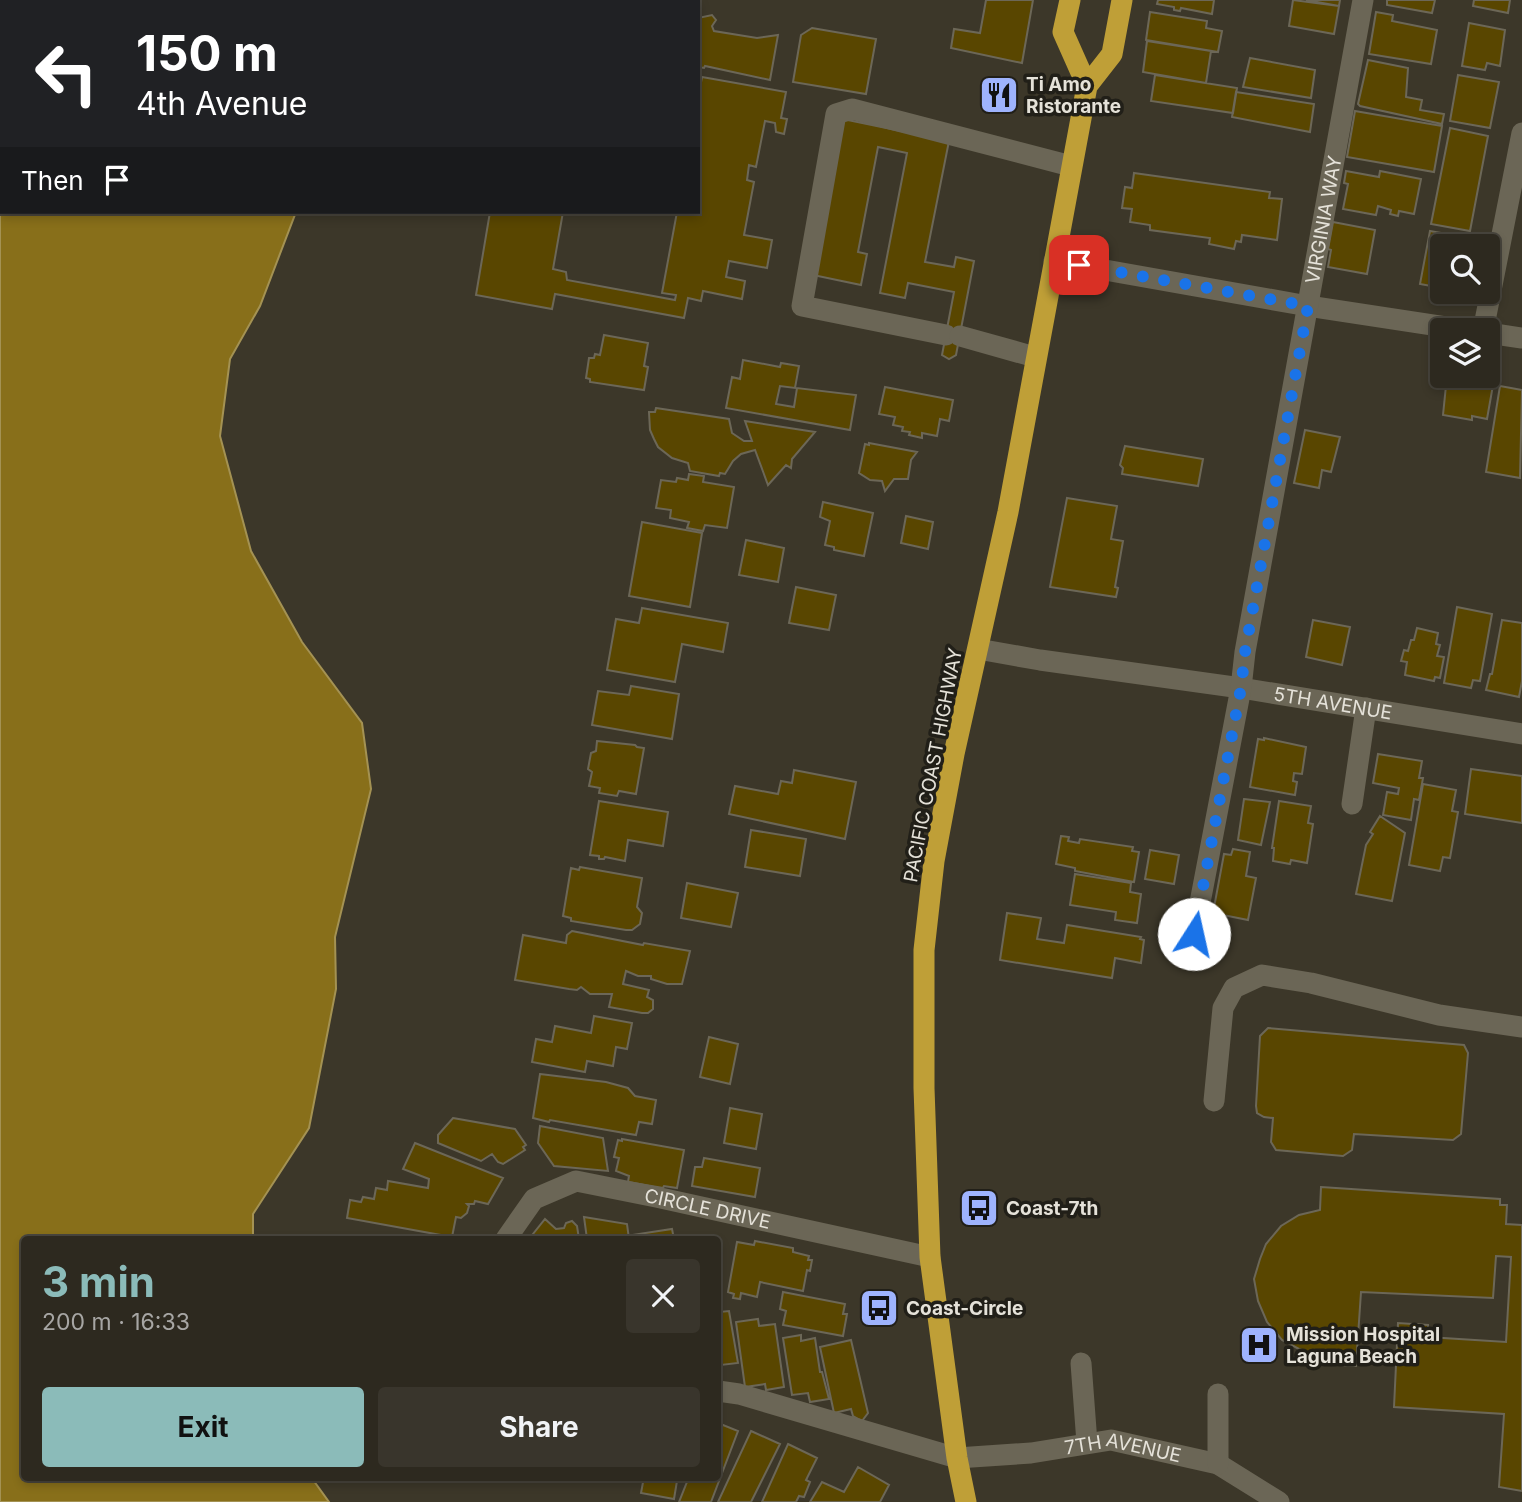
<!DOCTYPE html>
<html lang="en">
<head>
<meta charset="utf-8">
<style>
	:root { --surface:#2d291f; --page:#39352c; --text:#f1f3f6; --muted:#a7a6a4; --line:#48453d; --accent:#8bbbb9 }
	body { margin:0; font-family:Inter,sans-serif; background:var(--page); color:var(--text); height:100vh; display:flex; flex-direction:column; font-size:26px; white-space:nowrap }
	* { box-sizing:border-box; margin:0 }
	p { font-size:23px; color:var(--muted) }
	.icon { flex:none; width:38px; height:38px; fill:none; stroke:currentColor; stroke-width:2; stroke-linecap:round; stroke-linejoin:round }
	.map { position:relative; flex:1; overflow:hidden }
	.panel { position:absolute; left:21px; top:1236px; width:700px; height:245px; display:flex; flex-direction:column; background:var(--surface); border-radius:7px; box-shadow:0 4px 10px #0003,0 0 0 2px var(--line) }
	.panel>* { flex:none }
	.hud { position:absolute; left:0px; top:0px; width:700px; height:214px; box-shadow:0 4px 10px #0003,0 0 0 2px var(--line); background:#202124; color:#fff; overflow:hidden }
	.buttons { position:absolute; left:1430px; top:234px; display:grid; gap:14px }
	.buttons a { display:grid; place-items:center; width:70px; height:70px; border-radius:7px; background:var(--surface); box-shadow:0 4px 10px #0003,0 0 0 2px var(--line); font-size:35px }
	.pin { position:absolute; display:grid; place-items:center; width:60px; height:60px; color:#fff; margin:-30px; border-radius:14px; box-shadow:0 4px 10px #0006 }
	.me { position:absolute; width:77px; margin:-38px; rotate:10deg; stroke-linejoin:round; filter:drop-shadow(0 0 5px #0008) }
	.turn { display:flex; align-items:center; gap:24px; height:147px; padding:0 21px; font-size:32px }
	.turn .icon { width:91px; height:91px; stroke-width:2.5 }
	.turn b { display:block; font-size:49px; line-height:60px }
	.then { display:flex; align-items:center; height:66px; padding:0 21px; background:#0003; gap:14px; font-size:26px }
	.round { display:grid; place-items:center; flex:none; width:74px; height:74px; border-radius:7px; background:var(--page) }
	.summary { display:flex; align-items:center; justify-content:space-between; height:119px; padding:0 21px }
	h1 { font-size:42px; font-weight:700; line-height:52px; color:var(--accent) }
	.action { display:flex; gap:14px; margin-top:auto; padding:14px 21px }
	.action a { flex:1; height:80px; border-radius:7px; background:var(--accent); color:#111; font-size:28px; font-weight:700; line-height:80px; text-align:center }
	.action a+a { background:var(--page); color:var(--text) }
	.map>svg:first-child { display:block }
	.water { fill:#886f1a; stroke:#a49253; stroke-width:2 }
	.building { fill:#594600; stroke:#6c6757; stroke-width:2 }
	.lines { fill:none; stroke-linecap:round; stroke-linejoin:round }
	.minor { stroke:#6b6656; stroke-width:21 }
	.highway { stroke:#bf9f37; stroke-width:21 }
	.route { stroke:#1a73e8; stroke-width:12; stroke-dasharray:0 21.6 }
	.labels { text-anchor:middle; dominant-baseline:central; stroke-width:7; stroke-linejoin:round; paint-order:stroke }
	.poi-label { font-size:19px; font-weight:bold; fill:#e5e2d9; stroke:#211f18; text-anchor:start }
	.street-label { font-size:19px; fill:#e5e2d9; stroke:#211f18 }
</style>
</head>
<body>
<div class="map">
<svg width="1522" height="1502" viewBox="0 0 1522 1502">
	<rect width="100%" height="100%" fill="#3c3729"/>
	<path class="water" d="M0,0L252,2H2V212H296L260,306L230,359L220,436L251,551L302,642L362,723L371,789L335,937L336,989L309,1128L253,1214V1239H24V1477H311L329,1502H0Z"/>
	<path class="building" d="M659,0L658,2L579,1L580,0Z
		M986,0H1033L1022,63L951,48L954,29L980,33Z
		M1158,0H1214L1212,14L1181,8L1180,11L1174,10V7L1157,4Z
		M1293,0L1339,6L1334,34L1289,26Z
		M1306,0H1340L1339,6Z
		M1387,0H1435L1432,13L1387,5Z
		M1474,0H1510L1508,13L1473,6Z
		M1150,12L1207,21L1206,28L1222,31L1218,52L1146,40Z
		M1376,12L1393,15L1392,21L1437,30L1431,64L1369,54Z
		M712,15L716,20L712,26L714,31L757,38L778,35L770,80L705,66L704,68L698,67V18Z
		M1469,23L1505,30L1500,66L1487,63L1485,70L1462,66Z
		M812,28L876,39L866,94L793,82L801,35Z
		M1147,41L1211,51L1206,83L1143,72Z
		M1250,58L1315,70L1311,98L1243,87Z
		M1368,60L1408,68L1406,97L1422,100L1420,110L1444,114L1442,124L1360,106L1358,104Z
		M1155,75L1237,88L1233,113L1151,101Z
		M1458,75L1499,82L1490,128L1450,121Z
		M702,77L786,92L781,118L787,119L784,134L776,132L775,123L765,121L756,167L749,165L747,180L754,182L744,235L772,240L767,268L729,261L726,277L745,281L742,299L703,291L701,301L688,298L684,318L555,294L552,309L476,295L490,212H563L553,269L566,272L567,280L675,300L676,295L662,293L677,212H698V98Z
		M1236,92L1314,104L1310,132L1232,117Z
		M1355,111L1442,126L1434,172L1347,157Z
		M843,119L949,141L925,262L954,267L956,257L974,261L956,355L949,359L942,355L954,292L908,283L905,298L880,293L907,153L878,147L858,252L867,254L861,285L813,275Z
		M1450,128L1488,136L1470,231L1431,224Z
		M1346,171L1379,177L1380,171L1421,179L1414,214L1399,211L1398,216L1390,214L1391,210L1378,206L1376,215L1343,209L1348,184L1344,183Z
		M1134,173L1270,192L1269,198L1282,199L1277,240L1242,235L1241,242L1236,241L1234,249L1209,244L1210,238L1150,230V225L1130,222L1132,209L1122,208L1125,187L1132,188Z
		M1333,222L1375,230L1367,274L1328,267L1331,250L1328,249Z
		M1430,231L1469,238L1467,247H1442V288L1420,284Z
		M604,335L648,343L644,366L648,367L644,390L590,382V379L586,378L589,358H594L595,354L600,355Z
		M743,360L780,367L781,363L799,366L795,388L780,386L776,404L794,407L797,388L856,395L850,430L726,408L732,377L740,379Z
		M1488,367L1496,368L1487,419L1472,416V420L1443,415L1447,376H1488Z
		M1500,386L1522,390L1520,478L1486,472Z
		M885,387L953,400L949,421L940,419L937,436L922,433V438L909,435L910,432L902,431L903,427L893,425L895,417L879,414Z
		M656,408L729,419L732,433L744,441H752L745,421L815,432L792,459L791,468L786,465L768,485L755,450L741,454L733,461L725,474L720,473L719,476L690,471L688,463L672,458L658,447L654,439L650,430L649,412H655Z
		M1305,430L1340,437L1331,472L1322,470L1319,488L1294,483Z
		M869,443L917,452L911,460L908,479H894L885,491L882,481L870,480L859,473L865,444L869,445Z
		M1125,446L1203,459L1198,486L1122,474L1123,468L1120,465Z
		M689,474L704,476L703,482L734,487L727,528L705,525L703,531L687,528L689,522L670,518L671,510L656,508L661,480L676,482L677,478L688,480Z
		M1067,498L1117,506L1111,539L1123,541L1115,587L1118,588L1116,597L1050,587Z
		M823,502L873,513L864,556L834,550V547L825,545L830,521L820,517Z
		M906,516L933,522L928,549L901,543Z
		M642,522L702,533L690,607L629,596Z
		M746,540L784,548L778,582L739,575Z
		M796,587L836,595L829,630L789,623Z
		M1457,607L1492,614L1480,681L1473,680L1471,688L1444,683Z
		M642,608L728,623L723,652L682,644L675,682L607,670L616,619L639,623Z
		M1313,620L1350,627L1342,665L1306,657Z
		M1502,620L1522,623V681L1519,697L1486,690L1490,674H1492Z
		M1417,628L1438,633L1436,644L1440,645L1437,656L1444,657L1440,678L1435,677L1434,681L1405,675L1407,662L1401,661L1404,650L1408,651L1411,640H1414Z
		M631,686L679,694L672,739L592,725L598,691L629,695Z
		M1264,738L1306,747L1302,774L1294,773L1293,781L1297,782L1295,795L1250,787L1258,739L1264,740Z
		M597,741L635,745L637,747L644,748L636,794L619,791L617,796L599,793L600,788L589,786L592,772L588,769L591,753L596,751Z
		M1378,754L1422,761L1419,778H1423L1419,800L1414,799L1411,820L1383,815L1387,792L1398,794L1399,788L1373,783Z
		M1471,769L1522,776V823L1465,814Z
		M794,770L856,782L845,839L729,814L735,786L778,794L781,781L792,783Z
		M1423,784L1456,790L1452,811L1458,812L1450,858L1443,857L1440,871L1409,865Z
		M1244,799L1270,802L1261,845L1238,840Z
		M599,801L668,812L663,846L628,840L625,861L605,857L604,859H599V856L590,855Z
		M1279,801L1311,806L1308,823L1313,824L1307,863L1291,860L1290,864L1273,861L1274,848H1272Z
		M1380,816L1405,833L1392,901L1356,894L1366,845L1373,834L1370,832Z
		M751,830L806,839L800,876L745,867Z
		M1061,836L1069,837L1068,841L1079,843L1080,839L1133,847L1132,851L1139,852L1134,882L1075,871V868L1056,864Z
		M1233,849L1250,852L1246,876L1256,878L1248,920L1213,913L1224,854L1231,855Z
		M1150,850L1179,855L1174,884L1145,879Z
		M580,867L642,878L637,907L642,913L640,924L632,930H626L571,921V918L563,916L571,868L579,870Z
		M1075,874L1131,883L1130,892L1141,894L1137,923L1115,920L1116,912L1070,905Z
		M687,883L738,893L731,927L681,918Z
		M1007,913L1041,918L1037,939L1064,943L1067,925L1141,937L1140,939L1144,940L1141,963L1115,958L1112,978L1000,960Z
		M572,931L643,945L644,943L690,951L682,984H667L651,979V976H638L626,971L623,984L649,990L647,997L653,1000V1009L648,1013H642L609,1007L612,994H590L581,987L577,990L569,989L515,980L523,935L566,943L567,935Z
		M594,1016L632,1023L627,1049L616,1047L613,1066L587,1061L585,1072L532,1062L536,1039L552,1042L555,1026L591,1033Z
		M1268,1028L1464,1045L1468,1053L1461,1134L1453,1140L1354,1134L1352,1150L1343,1156L1276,1150L1271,1142L1273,1118L1264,1117L1257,1113L1256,1106L1260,1036Z
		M709,1037L738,1044L730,1084L700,1077Z
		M540,1074L606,1082L628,1088L635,1096L656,1100L652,1124L639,1122L636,1135L550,1120L549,1122L533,1118Z
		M730,1108L762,1114L756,1149L724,1143Z
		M453,1118L515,1129L526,1145L523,1147L525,1150L503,1164L498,1162L492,1154L481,1161L438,1143V1135Z
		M540,1126L603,1138L608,1171L554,1166L538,1143Z
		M622,1139L684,1150L677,1188L664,1186L663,1188L628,1182L629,1176L616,1171L619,1158L614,1157L618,1140L622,1141Z
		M415,1143L503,1178L488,1204L475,1201L474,1204H467L469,1206L467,1213L461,1218L456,1217L452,1237L347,1218L350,1200L361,1202L363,1197L374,1199L376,1188L387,1190L388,1181L428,1188L429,1179L403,1169Z
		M704,1158L760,1168L755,1197L692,1186L695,1167H702Z
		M1321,1187L1500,1199V1205H1507L1506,1224L1522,1225V1491L1499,1487L1504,1414L1394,1407L1398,1323L1428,1325V1337L1506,1342L1511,1257L1496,1256L1493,1298L1361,1292L1356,1366L1325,1364L1326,1358L1299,1349L1282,1340L1267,1322L1258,1301L1254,1279L1260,1259L1266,1244L1281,1226L1299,1215L1320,1210Z
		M584,1217L627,1224L629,1239H587Z
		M545,1219L556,1229L564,1228L566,1223L572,1221L577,1226L579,1239H529Z
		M672,1229L674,1239H633L632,1235Z
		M755,1241L793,1248V1252L809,1256L808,1260H812L810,1271L807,1270L803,1291L760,1282L757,1297L741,1293L740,1299L733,1298L734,1294L728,1292L737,1242L754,1245Z
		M783,1292L845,1304L843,1314H847L843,1336L783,1325L786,1311L780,1309Z
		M718,1308H720V1312L729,1311L738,1363L721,1365L720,1360L718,1361Z
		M758,1319L759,1326L775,1324L784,1387L766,1390L765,1384L745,1387L736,1322Z
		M801,1335V1341L815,1338L820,1372H822L829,1399L810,1402L808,1393L792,1395L783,1338Z
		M851,1340L868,1413L862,1421L853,1416L851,1409L834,1413L820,1347Z
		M718,1423L738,1431L711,1502H679L689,1477H718Z
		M751,1431L780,1444L751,1502H718Z
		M788,1444L817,1458L806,1480L810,1482L804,1497L799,1496L796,1502H762Z
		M858,1467L889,1485L880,1502H810L822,1482L844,1492Z
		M644,1477H685L684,1482L677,1481L674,1499L641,1493Z"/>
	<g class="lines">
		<g class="minor">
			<path d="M1054,261L1308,306L1472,331"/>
			<path d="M1483,331L1522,133"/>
			<path d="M1488,333L1522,338"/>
			<path d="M946,335L802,306L836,114L852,109L1071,166"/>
			<path d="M960,336L1035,357"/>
			<path id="s1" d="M978,649L1040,660L1241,688L1522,734"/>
			<path d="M1352,804L1366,708"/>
			<path id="s2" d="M1194,934L1241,688L1245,652L1363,0"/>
			<path d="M1214,1101L1223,1008L1234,988L1262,975L1311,983L1439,1015L1522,1027"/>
			<path id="s3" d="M506,1239L534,1199L576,1181L656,1197L930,1257"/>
			<path d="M1081,1363L1087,1443"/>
			<path id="s4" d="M718,1391L739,1394L957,1458L1031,1453L1111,1440L1218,1464L1279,1502"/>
			<path d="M1218,1394V1464"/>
		</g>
		<path class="highway" d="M1070,0L1063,32L1087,86
			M966,1502L957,1458L930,1257L924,1088V950L934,861L954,754L1008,512L1087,86L1112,54L1122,0"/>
	</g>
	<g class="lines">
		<path class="route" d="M1079,265L1308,306L1245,652L1241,688L1194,934"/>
	</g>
	<defs>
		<g id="restaurant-square" transform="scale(2.0125)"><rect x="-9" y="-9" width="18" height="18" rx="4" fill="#9eb3fd" stroke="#211f18"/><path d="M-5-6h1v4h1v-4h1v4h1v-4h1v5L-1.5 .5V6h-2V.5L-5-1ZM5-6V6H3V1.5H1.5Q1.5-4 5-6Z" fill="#111"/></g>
		<g id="bus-square" transform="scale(2.0125)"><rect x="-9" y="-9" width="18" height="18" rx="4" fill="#9eb3fd" stroke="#211f18"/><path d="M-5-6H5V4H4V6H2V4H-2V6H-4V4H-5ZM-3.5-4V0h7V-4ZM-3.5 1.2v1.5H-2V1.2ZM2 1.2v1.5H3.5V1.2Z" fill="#111"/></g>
		<g id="hospital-square" transform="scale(2.0125)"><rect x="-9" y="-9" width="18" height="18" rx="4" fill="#9eb3fd" stroke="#211f18"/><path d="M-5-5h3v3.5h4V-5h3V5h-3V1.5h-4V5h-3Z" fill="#111"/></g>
	</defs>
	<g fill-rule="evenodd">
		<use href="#restaurant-square" x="999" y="95"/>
		<use href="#bus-square" x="979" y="1208"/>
		<use href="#bus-square" x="879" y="1308"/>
		<use href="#hospital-square" x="1259" y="1345"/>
	</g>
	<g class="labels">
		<g class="poi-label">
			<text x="1026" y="84">Ti Amo<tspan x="1026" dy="22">Ristorante</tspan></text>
			<text x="1006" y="1208">Coast-7th</text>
			<text x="906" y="1308">Coast-Circle</text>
			<text x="1286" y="1334">Mission Hospital<tspan x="1286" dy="22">Laguna Beach</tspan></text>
		</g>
		<g class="street-label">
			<text stroke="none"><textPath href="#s2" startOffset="726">VIRGINIA WAY</textPath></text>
			<text stroke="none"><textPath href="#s1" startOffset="359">5TH AVENUE</textPath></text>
			<text transform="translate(933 765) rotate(-79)">PACIFIC COAST HIGHWAY</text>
			<text stroke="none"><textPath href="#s3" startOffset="229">CIRCLE DRIVE</textPath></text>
			<text stroke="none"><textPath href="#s4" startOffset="416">7TH AVENUE</textPath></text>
		</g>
	</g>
</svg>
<div class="buttons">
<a><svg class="icon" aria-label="search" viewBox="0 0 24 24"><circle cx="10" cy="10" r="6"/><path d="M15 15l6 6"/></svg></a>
<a><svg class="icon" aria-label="layers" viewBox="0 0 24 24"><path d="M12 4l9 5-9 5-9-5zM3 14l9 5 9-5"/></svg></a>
</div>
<div class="pin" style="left:1079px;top:265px;background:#d93025"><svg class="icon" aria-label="arrive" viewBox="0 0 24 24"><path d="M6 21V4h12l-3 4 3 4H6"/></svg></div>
<svg class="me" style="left:1194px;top:934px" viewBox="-20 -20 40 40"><circle r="19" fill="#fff"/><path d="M0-13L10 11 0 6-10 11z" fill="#1a73e8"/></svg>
<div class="hud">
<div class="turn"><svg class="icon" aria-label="left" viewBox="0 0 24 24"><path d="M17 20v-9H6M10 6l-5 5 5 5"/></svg><div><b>150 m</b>4th Avenue</div></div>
<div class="then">Then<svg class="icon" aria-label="arrive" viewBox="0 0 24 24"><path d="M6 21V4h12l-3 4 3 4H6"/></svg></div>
</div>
<section class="panel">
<div class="summary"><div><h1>3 min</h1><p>200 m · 16:33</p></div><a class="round"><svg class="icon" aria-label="close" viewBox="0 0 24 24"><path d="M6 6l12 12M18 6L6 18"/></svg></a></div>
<div class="action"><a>Exit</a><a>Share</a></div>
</section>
</div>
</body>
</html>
